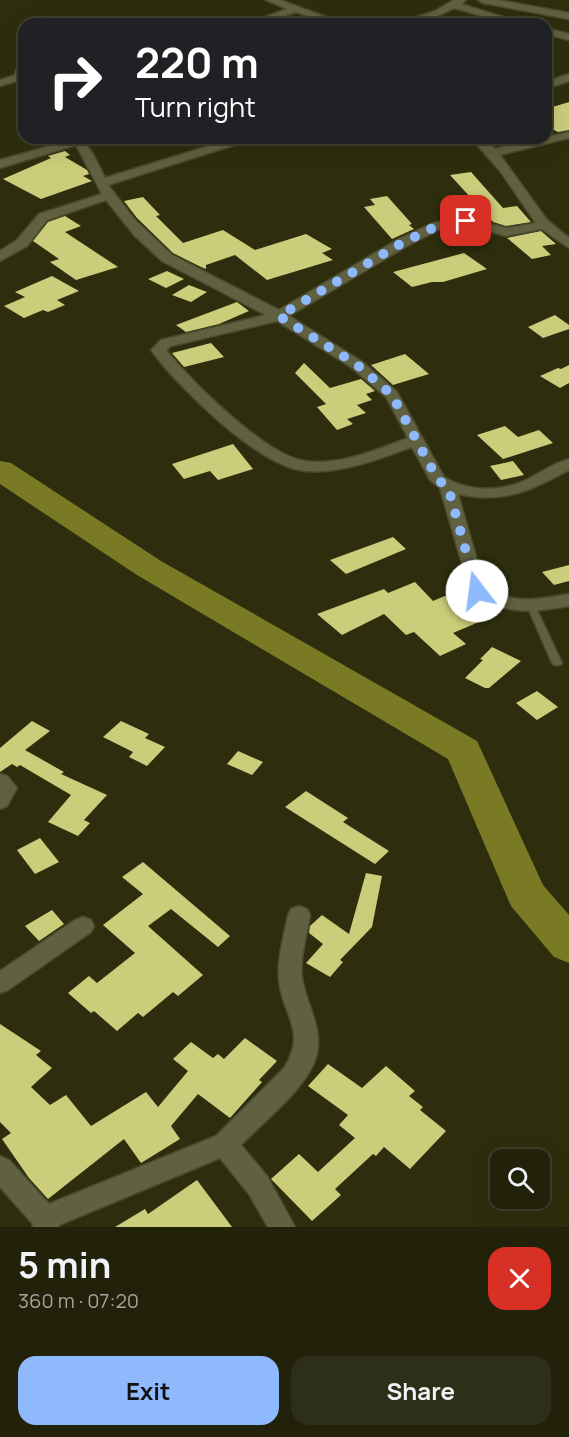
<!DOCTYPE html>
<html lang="en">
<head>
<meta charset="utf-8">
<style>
	:root { --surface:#22220b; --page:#2e2f19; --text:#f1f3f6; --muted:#a2a49d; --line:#3f3f2c; --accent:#8eb9fc }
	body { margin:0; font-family:Manrope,sans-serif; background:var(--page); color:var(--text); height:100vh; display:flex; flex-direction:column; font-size:22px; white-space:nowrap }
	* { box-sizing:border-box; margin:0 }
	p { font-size:20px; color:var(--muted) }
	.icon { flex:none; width:33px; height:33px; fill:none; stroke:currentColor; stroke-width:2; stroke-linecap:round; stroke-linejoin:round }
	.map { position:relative; height:1227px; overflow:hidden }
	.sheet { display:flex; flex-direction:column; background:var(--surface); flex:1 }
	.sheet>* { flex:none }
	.top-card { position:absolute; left:18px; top:18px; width:534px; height:126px; border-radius:18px; box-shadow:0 6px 24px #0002,0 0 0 2px var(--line); background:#202124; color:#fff; overflow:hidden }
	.buttons { position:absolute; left:490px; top:1149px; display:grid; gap:12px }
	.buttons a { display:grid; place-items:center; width:60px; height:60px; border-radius:12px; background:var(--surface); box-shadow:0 6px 24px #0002,0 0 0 2px var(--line); font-size:30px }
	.pin { position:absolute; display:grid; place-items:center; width:51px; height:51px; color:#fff; margin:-26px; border-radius:12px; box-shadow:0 3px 9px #0006 }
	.me { position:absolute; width:66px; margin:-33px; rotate:345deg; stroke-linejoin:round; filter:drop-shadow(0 0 4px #0008) }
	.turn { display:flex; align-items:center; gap:21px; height:126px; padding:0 18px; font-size:27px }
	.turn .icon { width:78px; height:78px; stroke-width:2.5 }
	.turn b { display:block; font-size:42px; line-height:51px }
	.round { display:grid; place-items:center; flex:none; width:63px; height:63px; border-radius:18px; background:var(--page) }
	.head { display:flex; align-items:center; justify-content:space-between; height:102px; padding:0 18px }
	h1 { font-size:36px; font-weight:700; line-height:45px }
	.primary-button { display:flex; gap:12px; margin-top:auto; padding:12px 18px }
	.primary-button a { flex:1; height:69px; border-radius:18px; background:var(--accent); color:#111; font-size:24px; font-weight:700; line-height:69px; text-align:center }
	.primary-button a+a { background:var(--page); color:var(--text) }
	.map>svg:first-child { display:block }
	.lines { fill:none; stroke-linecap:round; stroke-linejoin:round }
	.river { fill:#7a7a24; fill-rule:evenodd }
	.building { fill:#cccd7a }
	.lane-casing { stroke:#49492c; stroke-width:3 }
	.street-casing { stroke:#49492c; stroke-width:3 }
	.lane { fill:#606141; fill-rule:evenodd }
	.street { fill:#606141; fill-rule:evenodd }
	.route { stroke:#8eb9fc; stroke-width:10; stroke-dasharray:0 18 }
</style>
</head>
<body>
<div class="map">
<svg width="569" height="1227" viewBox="0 0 569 1227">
	<rect width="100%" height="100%" fill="#2e2e0f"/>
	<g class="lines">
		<path class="river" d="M0,461L11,463L161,561L477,741L543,885L569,915V963L554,957L511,906L448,759L137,575L0,484Z"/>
	</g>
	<path class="building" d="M569,102V130L558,132L546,126V109Z
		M65,151L70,155L65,157L87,170L89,174L83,176L92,181L41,199L3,179L51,158L48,156Z
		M471,172L503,208L517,206L531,222L506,226L493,222L450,175Z
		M387,196L412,224L409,225L414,229L392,239L364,207L375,205L370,199Z
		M143,197L160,215L156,216L183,243L223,230L255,250L306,234L332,249L322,253L333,260L267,280L235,255L206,265V269L201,267L173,253L137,218L124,201Z
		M65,216L81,226L65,232L118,267L76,280L50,262L59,259L33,241L48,222Z
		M541,231L556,244L542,246L551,255L532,259L507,238Z
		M464,253L487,269L443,282H432L412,287L393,272Z
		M167,271L184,279L166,288L148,279Z
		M52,276L79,291L57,300L65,305L48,312L43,310L24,318L4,306L25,297L15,292Z
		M189,285L207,292L191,302L172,295Z
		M237,302L249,311L219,324L186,332L176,325Z
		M555,315L569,325V329L543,338L528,327Z
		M211,343L224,357L184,367L172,353Z
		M405,354L429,374L393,385L371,365Z
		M304,363L330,388L361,379L375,391L366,394L372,400L357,405L366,413L347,419L353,424L337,430L317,407L326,404L295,373Z
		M569,365V383L560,388L540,376L558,368L561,369Z
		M505,426L518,437L539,430L553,443L503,459L477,435Z
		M233,444L253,469L218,480L210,471L184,479L172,464Z
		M513,461L524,475L501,480L490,466Z
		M393,537L406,549L346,574L330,560Z
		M569,565V581L554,585L542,572Z
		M415,582L433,601L459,590L474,602L469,604L486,619L453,633L466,644L440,656L414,632L406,635L384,614L342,635L317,614L384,589L388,593Z
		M492,647L521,661L489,688H485L465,678L483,660L480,659Z
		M537,691L558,707L537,720L516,703Z
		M32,721L50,731L25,750L64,772L61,774L107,795L84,820L90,823L78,836L48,822L71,795L20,765L17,767L12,764L0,772V748Z
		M121,721L149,734L145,738L165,747L147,766L129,757L133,752L103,737Z
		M238,751L263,762L252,775L227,764Z
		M306,791L348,818L343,822L389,851L375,864L285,807Z
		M40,838L59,862L35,874L17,850Z
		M143,862L230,936L218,947L171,909L148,926L203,975L178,996L173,992L143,1017L138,1013L117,1031L94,1011L91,1013L68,993L89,976L97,983L135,953L103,925L143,894L122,877Z
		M366,873L382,876L372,927L340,960L343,962L330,977L306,963L323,944L309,933L310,926L322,915L349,934Z
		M52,910L64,924L39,941L25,926Z
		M0,1024L41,1051L36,1055L52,1068L31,1087L50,1105L66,1095L91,1126L146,1092L158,1107L188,1071L173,1059L191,1042L213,1058L218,1054L224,1059L245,1038L277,1061L259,1080L262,1082L230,1118L198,1094L171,1126L180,1139L141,1163L124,1139L48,1199L29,1178L2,1139L11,1133L0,1122Z
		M328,1064L362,1088L386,1066L415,1091L409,1096L423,1107L420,1110L446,1131L410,1169L384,1147L376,1156L373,1154L335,1189L341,1195L312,1221L271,1179L299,1154L318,1172L355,1138L339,1125L348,1115L308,1086Z
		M197,1180L232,1227H115L145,1209L148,1214Z"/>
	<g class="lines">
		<g class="lane-casing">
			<path id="lane" d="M532,605L536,608L562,663L560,665H554L552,663L528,608Z"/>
		</g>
		<g class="street-casing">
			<path id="street" d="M266,0H280L345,24H330L296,12L261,24H246L287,9Z
				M454,0H466L461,4L526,24H510L454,8C436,18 417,24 396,24L435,11Z
				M478,0H498L569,13V19L483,3Z
				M546,28L569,34V40L546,34Z
				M24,67V79L0,86V80L15,75L16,70Z
				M569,74V81L546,89V82Z
				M569,132V138L500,155L547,220L569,238V248L542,229L506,236L466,225L440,229L407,246L289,316L361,361L397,392L444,477C469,492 501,492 526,480C540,473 554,463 569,459V470C529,491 504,504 458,494L485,588C516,604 535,600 569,594V606C529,613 507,614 471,595L440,488L430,480L412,447C379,459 341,474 305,471C259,467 177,386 151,350L161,340L266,315L162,261L135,236L106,200L47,220L27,246L0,261V251L17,240L39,214L102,194L76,145L0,168V160L71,140L69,138H81L93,154L105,178L228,140L262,138L260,140L234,145L108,185L135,220L172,255L279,310L397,240L433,223L466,217L506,228L536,223L500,171L471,138H484L495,149ZM277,321L351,367L386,397L408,438C376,450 339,466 305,461C266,456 191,381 166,350L171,346Z
				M0,774L7,776L17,788L7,806L0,809Z
				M299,906L307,909L310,915C307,936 298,962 303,983C309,1010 326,1034 314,1063C301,1093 264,1121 241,1145L267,1176L295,1227H268L249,1194L220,1158L59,1225V1227H33L32,1223L0,1187V1156L9,1160L49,1204L216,1136L284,1068C308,1031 282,1015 279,980C277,958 284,936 288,915L291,909Z
				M83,917L91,920L94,926L91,932L8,990L0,993V971L75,920Z"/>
		</g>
		<use href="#lane" class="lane"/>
		<use href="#street" class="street"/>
	</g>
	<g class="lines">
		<path class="route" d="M466,221L437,226L402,243L279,316L356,364L392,395L438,480L448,487L477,591"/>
	</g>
</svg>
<div class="buttons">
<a><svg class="icon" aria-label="search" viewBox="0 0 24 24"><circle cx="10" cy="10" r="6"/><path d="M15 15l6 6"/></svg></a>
</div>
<div class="pin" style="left:466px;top:221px;background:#d93025"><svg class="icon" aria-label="arrive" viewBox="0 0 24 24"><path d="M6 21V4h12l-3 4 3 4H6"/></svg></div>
<svg class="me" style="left:477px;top:591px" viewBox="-20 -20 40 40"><circle r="19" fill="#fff"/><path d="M0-13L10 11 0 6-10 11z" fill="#8eb9fc"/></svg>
<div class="top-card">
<div class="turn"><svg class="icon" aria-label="right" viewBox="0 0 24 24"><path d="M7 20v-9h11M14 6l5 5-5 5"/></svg><div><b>220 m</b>Turn right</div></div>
</div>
</div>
<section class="sheet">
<div class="head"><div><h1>5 min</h1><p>360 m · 07:20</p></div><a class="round" style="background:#d93025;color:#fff"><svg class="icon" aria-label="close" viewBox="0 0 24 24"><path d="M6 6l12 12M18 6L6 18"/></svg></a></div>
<div class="primary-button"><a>Exit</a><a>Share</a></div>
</section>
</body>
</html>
